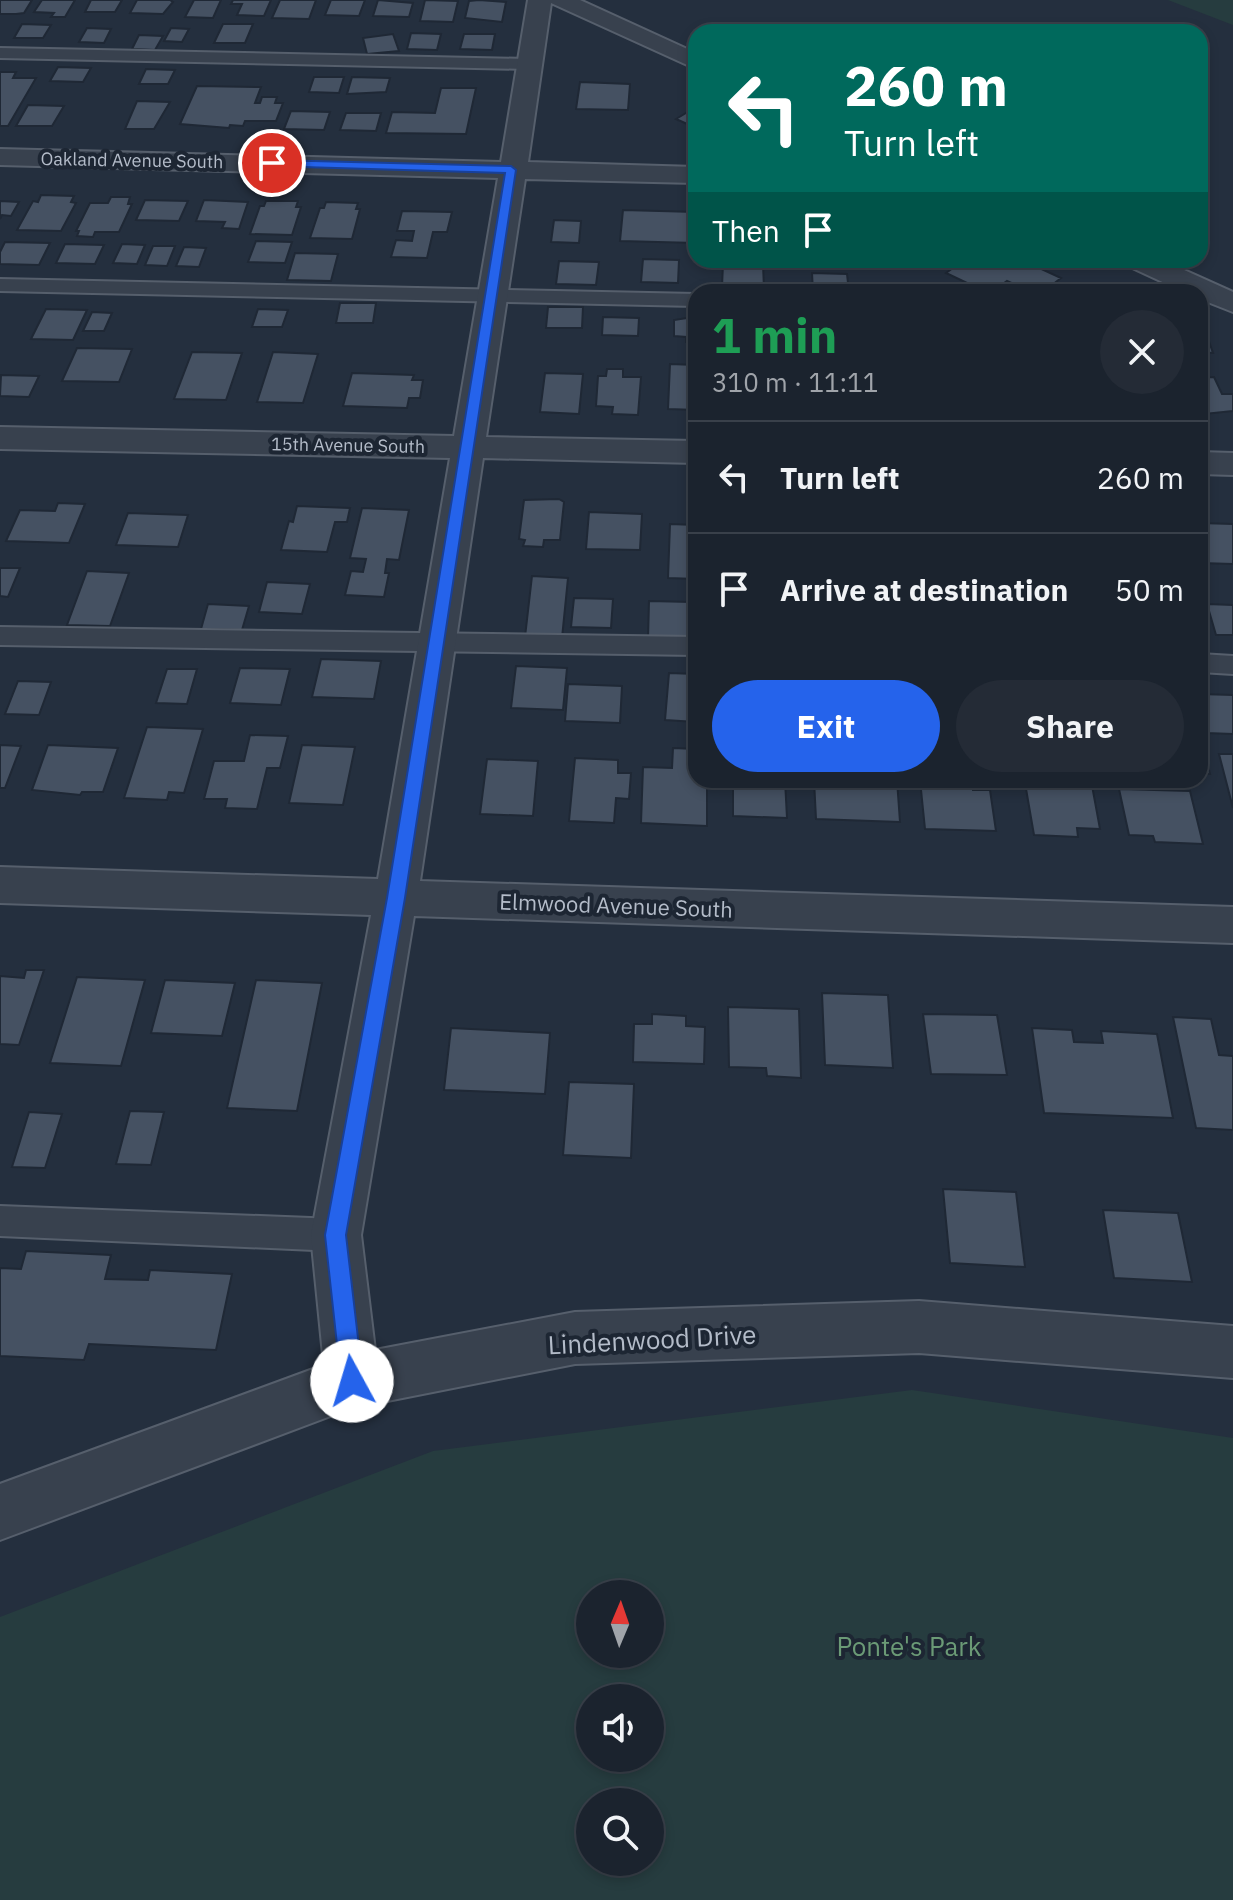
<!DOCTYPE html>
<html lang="en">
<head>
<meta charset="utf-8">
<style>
	:root { --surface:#1b232e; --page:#242b36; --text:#f1f3f6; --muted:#a0a4aa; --line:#39404a; --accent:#2563eb }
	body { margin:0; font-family:"IBM Plex Sans",sans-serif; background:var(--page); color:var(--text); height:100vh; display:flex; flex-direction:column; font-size:30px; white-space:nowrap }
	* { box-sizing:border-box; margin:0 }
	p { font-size:26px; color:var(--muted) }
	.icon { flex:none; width:44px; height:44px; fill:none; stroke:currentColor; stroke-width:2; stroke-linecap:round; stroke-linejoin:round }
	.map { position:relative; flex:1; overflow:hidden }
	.panel { position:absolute; left:688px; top:284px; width:520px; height:504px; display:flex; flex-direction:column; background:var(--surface); border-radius:24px; box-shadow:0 4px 12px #0003,0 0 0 2px var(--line) }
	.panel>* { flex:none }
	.guide { position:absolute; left:688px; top:24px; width:520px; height:244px; border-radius:24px; box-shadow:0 4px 12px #0003,0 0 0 2px var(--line); background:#00695c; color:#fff; overflow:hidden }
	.needle { width:52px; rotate:2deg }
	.controls { position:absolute; left:576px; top:1580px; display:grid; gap:16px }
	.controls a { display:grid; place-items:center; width:88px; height:88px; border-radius:50%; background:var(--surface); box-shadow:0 4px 12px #0003,0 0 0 2px var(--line); font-size:40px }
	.pin { position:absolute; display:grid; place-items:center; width:68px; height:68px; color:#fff; margin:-34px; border:4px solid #fff; border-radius:50%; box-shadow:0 2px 8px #0007 }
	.me { position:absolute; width:88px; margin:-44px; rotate:354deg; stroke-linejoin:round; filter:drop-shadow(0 0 6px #0008) }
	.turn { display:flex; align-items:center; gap:28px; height:168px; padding:0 24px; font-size:36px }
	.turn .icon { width:104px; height:104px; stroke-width:2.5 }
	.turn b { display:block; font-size:56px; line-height:68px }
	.then { display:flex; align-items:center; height:76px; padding:0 24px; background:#0003; gap:16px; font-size:30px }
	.round { display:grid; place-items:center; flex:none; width:84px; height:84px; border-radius:42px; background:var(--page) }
	.summary { display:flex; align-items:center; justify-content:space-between; height:136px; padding:0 24px }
	h1 { font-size:48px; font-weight:700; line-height:60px; color:#1e9e55 }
	.cta { display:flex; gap:16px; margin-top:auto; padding:16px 24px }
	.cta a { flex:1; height:92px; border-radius:48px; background:var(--accent); color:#fff; font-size:32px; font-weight:700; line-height:92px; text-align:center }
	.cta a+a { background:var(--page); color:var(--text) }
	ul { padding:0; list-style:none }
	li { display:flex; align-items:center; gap:24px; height:112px; padding:0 24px; border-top:2px solid var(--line) }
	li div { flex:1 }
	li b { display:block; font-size:30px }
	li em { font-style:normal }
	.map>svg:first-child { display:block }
	.green { fill:#263c3f; fill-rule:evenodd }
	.building { fill:#455162; stroke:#1f2835; stroke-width:2 }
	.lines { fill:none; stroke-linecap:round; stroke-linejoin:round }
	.service-casing { stroke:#565f6c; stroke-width:4 }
	.minor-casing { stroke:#565f6c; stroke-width:4 }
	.service { fill:#38414e; fill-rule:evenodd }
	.minor { fill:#38414e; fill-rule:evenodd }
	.route { fill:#2563eb; stroke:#184099; stroke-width:2 }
	.labels { text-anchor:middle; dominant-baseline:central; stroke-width:8; stroke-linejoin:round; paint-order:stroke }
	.far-street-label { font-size:18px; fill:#b4bcc9; stroke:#1d2633 }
	.street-label { font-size:22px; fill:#b4bcc9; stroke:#1d2633 }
	.near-street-label { font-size:26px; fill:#b4bcc9; stroke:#1d2633 }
	.near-park-label { font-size:26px; fill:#6b9a76; stroke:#1d2633 }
</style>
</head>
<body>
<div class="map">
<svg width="1233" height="1900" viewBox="0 0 1233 1900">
	<rect width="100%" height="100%" fill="#242f3e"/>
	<path class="green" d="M1168,0H1233V25Z
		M912,1390L1233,1438V1900H0V1617L433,1451ZM650,1594V1654H590V1594ZM590,1698H650V1758H590ZM590,1802H650V1862H590Z"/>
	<path class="building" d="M0,0H32L24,13L16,14H0Z
		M42,0H75L65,17H51L54,13L34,12Z
		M91,0H122L115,12H85Z
		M137,0H170L173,2L163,14L130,13Z
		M194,0H221L213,18L185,17Z
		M233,0H271L264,16L237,15L242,4H231Z
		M280,0H316L309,19L272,18Z
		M331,0H365L359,16L325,15Z
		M378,0L413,3L409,17L373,16Z
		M425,0L458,1L453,22L420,21Z
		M479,0L506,2L502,22L465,18L469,1Z
		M22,24L51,25L43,38H14Z
		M223,24H253L245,43H214Z
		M87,28L111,29L104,43L79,42Z
		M171,28L189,29L182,42L164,41Z
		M411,33L441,34L437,50L407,49Z
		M393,34L399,51L367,54L363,38Z
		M464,34H495L492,50L460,49Z
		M139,35L163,36L155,50L132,49Z
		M58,67L91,68L83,82L50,81Z
		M146,69L175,70L168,84H139Z
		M0,72H16L13,78H36L8,126H0Z
		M314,77H344L339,93L309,92Z
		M352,77L390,78L386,92L347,94Z
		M580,82L630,84L628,110L576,109Z
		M197,86L261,87L255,103H260L262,97H277L275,103H283L276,121H245L243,126L230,125L229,128L180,124Z
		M441,88H476L466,134L386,133L392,112L435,113Z
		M137,101L170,102L154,129H125Z
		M28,105L64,106L52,126H16Z
		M696,107V128L676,119Z
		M291,111L330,112L324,130L284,129Z
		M346,113H381L376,131L340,130Z
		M41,195L74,196L71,202L76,203L61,231L17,230L33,201L38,202Z
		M111,197H130L128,204H132L119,232H95L93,237L77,236L79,231H76L90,203H108Z
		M145,200L188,201L179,221L136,220Z
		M204,200L248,202L239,229L222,228L225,222L196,221Z
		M0,201L19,202L11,216L2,215L0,219Z
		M266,201H298L296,207H301L292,235L250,234L260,206H264Z
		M326,202L358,203L356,209H360L352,239L310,238L320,208H324Z
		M623,210L696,212V243L620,241Z
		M402,211L452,212L447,232H433L427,258L391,257L396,240L412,241L414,231H397Z
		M554,220L581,221L579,243L551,242Z
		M256,241L292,242L285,263L248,262Z
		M5,242L50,243L39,265L0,264V252Z
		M65,244L104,245L95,264L56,263Z
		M122,244L145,245L137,264L113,263Z
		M153,246H175L167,266L145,265Z
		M184,247L206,248L199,267L176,266Z
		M295,253L338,254L331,281L287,280Z
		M643,259L679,260L678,283L641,282Z
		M936,260H1006L1017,265L1022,260L1061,278L1043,292H1032L1007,281L992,292H986L946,273L953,268Z
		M559,261L599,262L596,285L556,284Z
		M723,263L763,264L764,289L722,287Z
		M812,273L847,274L849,292H813Z
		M340,303H376L373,323H336Z
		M548,307H583L582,328H546Z
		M46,309L87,310L73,340L31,339Z
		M258,309L288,310L282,327H252Z
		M92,312L112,313L104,331H83Z
		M603,317L639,318L638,336L602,335Z
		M687,318L696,319V342H686V337L674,336V320Z
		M1200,324H1203L1213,353L1200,352Z
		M77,348L132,349L119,382L62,381Z
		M192,352L242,353L226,400L174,399Z
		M273,352L318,354L303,403L257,402Z
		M670,364L696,365V410L668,409Z
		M607,369H623V377H641L638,415L612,414L613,407L596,406L598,376H606Z
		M352,373L414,375L412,380H423L420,398H409L407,408L343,406Z
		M545,373L583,374L579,414L540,412Z
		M1,375L39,376L29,397L0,396Z
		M1214,377L1222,394H1233V411L1204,414L1200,411V378Z
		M559,499L564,502L560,540H544L543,547L523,546L525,540L519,539L524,500Z
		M58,503L85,504L69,543L6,541L20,510L55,511Z
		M297,506L350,508L347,522H335L327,552L281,550L289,521L293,522Z
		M362,508L409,510L399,560L387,559L385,573H389L384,597L345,595L351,571L363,572L366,559L350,558Z
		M589,512L642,514L640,550L586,549Z
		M128,513L188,515L178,547L116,545Z
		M1200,523L1233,524V564L1200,563Z
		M670,524L696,525V579L668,578Z
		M0,568H20L8,597L0,596Z
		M87,571L129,573L110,626L67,625Z
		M532,576L568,578L562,638L525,637Z
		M267,582L310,584L302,614L259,612Z
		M574,598L613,599L611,628L571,627Z
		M649,601L692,602L691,641L648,639Z
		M208,604L249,606L242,630L201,629Z
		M1207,604L1233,605V635H1216Z
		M321,659L381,661L374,699L312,697Z
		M516,666L567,668L563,710L511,708Z
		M240,668L290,669L281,705L230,703Z
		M167,669H197L187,704L156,703Z
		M669,673L696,674V722L665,720Z
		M18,681L51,682L39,715L5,714Z
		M568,684L622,686L620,723L565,721Z
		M1200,694L1233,695V734L1206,733L1200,710Z
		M147,727L203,729L184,793L169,792L167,800L124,798Z
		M250,735L288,736L280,768H267L257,809L225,808L227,799H204L214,761H244Z
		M1200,737L1210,774H1200Z
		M0,745L21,746L5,788H0Z
		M48,745L118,748L103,792H82L80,795L32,790Z
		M302,745L355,747L343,805L289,803Z
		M673,748L696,749V780H707V826L641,823L643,767L672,768Z
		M1219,754H1233V808Z
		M575,758L618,760V773H631L629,799L616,798L614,823L569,821Z
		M487,759L538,761L533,816L480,814Z
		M733,780H785L787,818L733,816Z
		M814,780H897L900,822L816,819Z
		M920,780H972L973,790H990L996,831L925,829Z
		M1048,780H1091L1100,829L1077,828L1078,837L1034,835L1025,783L1048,784Z
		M1119,789L1190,791L1203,844L1155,842L1153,836L1129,835Z
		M26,970H44L19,1045L0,1044V976L24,978Z
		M77,977L145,980L121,1066L50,1063Z
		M165,980L235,983L222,1036L151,1033Z
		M256,980L322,983L297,1111L227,1108Z
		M822,993L888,995L893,1068L825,1065Z
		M728,1007L799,1009L801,1078L767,1076L766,1068L729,1067Z
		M652,1014L686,1016V1026L705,1027L704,1064L633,1062L634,1024H652Z
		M923,1014L997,1015L1007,1075L931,1074Z
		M1173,1017L1211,1019L1219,1055L1233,1056V1130L1196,1128Z
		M451,1028L550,1033L545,1094L444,1090Z
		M1032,1028L1072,1030L1074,1042L1103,1043L1101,1031L1157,1034L1173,1118L1044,1113Z
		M569,1082L634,1084L631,1158L563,1155Z
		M130,1111L164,1112L151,1165L116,1164Z
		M29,1112L62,1114L45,1168L12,1167Z
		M943,1189L1016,1192L1025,1267L950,1263Z
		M1103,1210L1178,1213L1192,1282L1114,1278Z
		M26,1251L111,1255L105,1279L148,1280L150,1270L232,1274L216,1350L89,1344L84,1360L0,1356V1268L21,1269Z"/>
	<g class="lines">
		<g class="service-casing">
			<path id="service" d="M0,48L527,59L535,64L527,69L0,58Z
				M0,279L696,294V306L0,291Z
				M0,627L696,637V655L0,645Z
				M1200,654L1233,656V674L1200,672Z
				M0,1206L336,1219L347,1224L352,1235L347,1246L336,1251L0,1236Z"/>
		</g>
		<g class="minor-casing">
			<path id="minor" d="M528,0H580L696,53V69L551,3L528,162L696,167V183L525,179L486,437L696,441V463L483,458L420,881L1233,907V943L414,916L361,1235L375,1350L575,1312L919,1301L1233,1326V1378L919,1353L575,1364L352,1408L0,1540V1484L324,1365L311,1235L371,915L0,903V867L378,879L450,458L0,449V427L454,436L498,178L0,165V149L501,162Z
				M1123,260H1162L1233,292V312L1200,299V292H1184L1128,266Z
				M1200,452L1233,453V475L1200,474Z"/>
		</g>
		<use href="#service" class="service"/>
		<use href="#minor" class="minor"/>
	</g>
	<path class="route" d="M272,160L511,166L516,170L405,898L346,1235L363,1381L359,1389L352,1392L344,1389L341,1381L325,1235L387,898L505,173L268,166V161Z"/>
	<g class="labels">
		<g class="far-street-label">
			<text transform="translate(132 160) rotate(1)">Oakland Avenue South</text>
			<text transform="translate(348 445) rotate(1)">15th Avenue South</text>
		</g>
		<g class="street-label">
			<text transform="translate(616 905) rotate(2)">Elmwood Avenue South</text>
		</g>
		<g class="near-street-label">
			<text transform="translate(652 1339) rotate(-3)">Lindenwood Drive</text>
		</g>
		<g class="near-park-label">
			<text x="909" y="1646">Ponte's Park</text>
		</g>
	</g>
</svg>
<div class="controls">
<a><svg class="needle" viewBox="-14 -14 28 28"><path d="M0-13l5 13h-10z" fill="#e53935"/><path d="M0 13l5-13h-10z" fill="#a0a4aa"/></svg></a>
<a><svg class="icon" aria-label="sound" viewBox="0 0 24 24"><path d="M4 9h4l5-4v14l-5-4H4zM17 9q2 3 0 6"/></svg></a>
<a><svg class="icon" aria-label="search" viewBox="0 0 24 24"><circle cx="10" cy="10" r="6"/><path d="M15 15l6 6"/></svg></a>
</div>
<div class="pin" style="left:272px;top:163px;background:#d93025"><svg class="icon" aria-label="arrive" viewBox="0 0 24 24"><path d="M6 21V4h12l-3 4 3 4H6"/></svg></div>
<svg class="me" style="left:352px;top:1381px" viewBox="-20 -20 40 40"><circle r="19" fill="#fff"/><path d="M0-13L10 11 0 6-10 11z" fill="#2563eb"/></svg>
<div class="guide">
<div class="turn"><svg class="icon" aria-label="left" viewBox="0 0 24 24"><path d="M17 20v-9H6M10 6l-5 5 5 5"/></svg><div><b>260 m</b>Turn left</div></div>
<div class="then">Then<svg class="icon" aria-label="arrive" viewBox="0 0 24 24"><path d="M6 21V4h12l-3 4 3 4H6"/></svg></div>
</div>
<section class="panel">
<div class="summary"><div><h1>1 min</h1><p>310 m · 11:11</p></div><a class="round"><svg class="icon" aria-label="close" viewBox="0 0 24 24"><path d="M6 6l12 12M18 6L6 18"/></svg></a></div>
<ul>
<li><svg class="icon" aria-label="left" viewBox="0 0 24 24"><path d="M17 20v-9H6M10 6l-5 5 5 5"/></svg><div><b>Turn left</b></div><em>260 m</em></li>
<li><svg class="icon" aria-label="arrive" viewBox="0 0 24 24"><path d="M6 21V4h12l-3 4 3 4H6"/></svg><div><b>Arrive at destination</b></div><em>50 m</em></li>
</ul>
<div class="cta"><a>Exit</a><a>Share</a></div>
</section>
</div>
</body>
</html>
